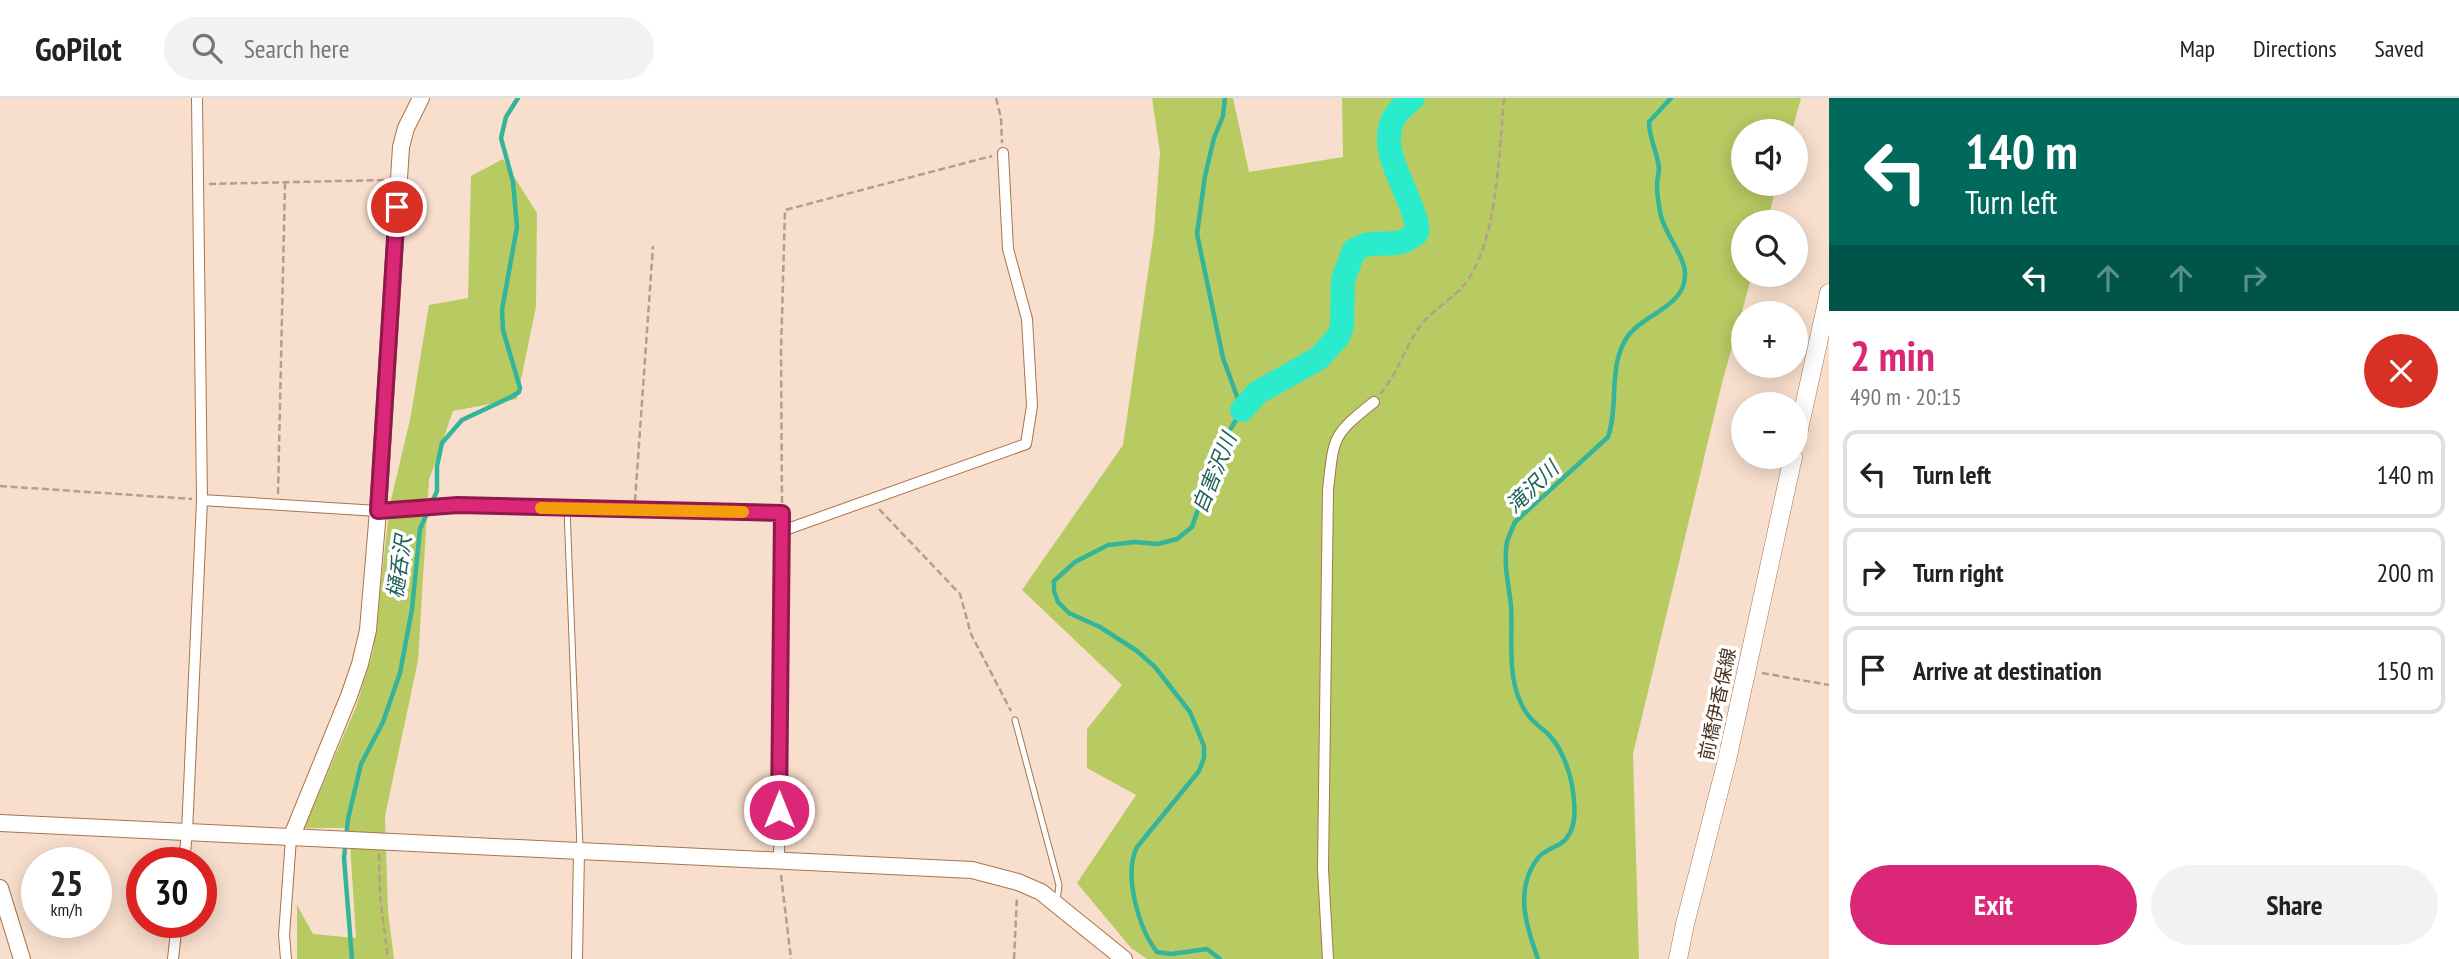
<!DOCTYPE html>
<html lang="en">
<head>
<meta charset="utf-8">
<style>
	:root { --surface:#fff; --page:#f2f2f2; --text:#222; --muted:#767676; --line:#e0e0e0; --accent:#db2777 }
	body { margin:0; font-family:"PT Sans Narrow","Noto Sans JP",sans-serif; background:var(--page); color:var(--text); height:100vh; display:flex; flex-direction:column; font-size:26px; white-space:nowrap }
	* { box-sizing:border-box; margin:0 }
	p { font-size:23px; color:var(--muted) }
	.icon { flex:none; width:38px; height:38px; fill:none; stroke:currentColor; stroke-width:2; stroke-linecap:round; stroke-linejoin:round }
	.map { position:relative; flex:1; overflow:hidden }
	.details { display:flex; flex-direction:column; background:var(--surface); width:630px }
	.details>* { flex:none }
	.hud { background:#00695c; color:#fff; overflow:hidden }
	.tools { position:absolute; left:1731px; top:21px; display:grid; gap:14px }
	.tools a { display:grid; place-items:center; width:77px; height:77px; border-radius:50%; background:var(--surface); box-shadow:0 4px 18px #0003; font-size:35px }
	.speed { position:absolute; left:21px; top:749px; display:flex; gap:14px; font-size:35px; font-weight:700; text-align:center }
	.speed>* { display:grid; place-content:center; width:91px; height:91px; border-radius:50%; background:var(--surface); box-shadow:0 4px 18px #0003; line-height:1 }
	.speed small { font-size:18px; font-weight:400 }
	.speed .limit { border:10px solid #d22; background:#fff; color:#111 }
	.pin { position:absolute; display:grid; place-items:center; width:60px; height:60px; color:#fff; margin:-30px; border:4px solid #fff; border-radius:50%; box-shadow:0 2px 7px #0007 }
	.me { position:absolute; width:77px; margin:-38px; rotate:0deg; stroke-linejoin:round; filter:drop-shadow(0 0 5px #0008) }
	.turn { display:flex; align-items:center; gap:24px; height:147px; padding:0 21px; font-size:32px }
	.turn .icon { width:91px; height:91px; stroke-width:2.5 }
	.turn b { display:block; font-size:49px; line-height:60px }
	.lanes { display:flex; align-items:center; height:66px; padding:0 21px; background:#0003; justify-content:center; gap:35px; direction:ltr }
	.lanes .off { opacity:.35 }
	.round { display:grid; place-items:center; flex:none; width:74px; height:74px; border-radius:37px; background:var(--page) }
	.headline { display:flex; align-items:center; justify-content:space-between; height:119px; padding:0 21px }
	h1 { font-size:42px; font-weight:800; line-height:52px; color:var(--accent) }
	.primary-button { display:flex; gap:14px; margin-top:auto; padding:14px 21px }
	.primary-button a { flex:1; height:80px; border-radius:42px; background:var(--accent); color:#fff; font-size:28px; font-weight:800; line-height:80px; text-align:center }
	.primary-button a+a { background:var(--page); color:var(--text) }
	ul { padding:0; list-style:none }
	li { display:flex; align-items:center; gap:21px; height:88px; margin:0 14px 10px; padding:0 7px; border:4px solid var(--line); border-radius:14px }
	li div { flex:1 }
	li b { display:block; font-size:26px }
	li em { font-style:normal }
	header { display:flex; align-items:center; gap:42px; box-sizing:border-box; height:98px; padding:0 35px; background:var(--surface); border-bottom:2px solid var(--line) }
	header strong { font-size:33px }
	nav { display:flex; gap:38px; margin-inline-start:auto; font-size:24px }
	.search { width:490px; height:63px; background:var(--page); display:flex; align-items:center; gap:18px; box-sizing:border-box; padding:0 24px; border-radius:38px; color:var(--muted); font-size:26px }
	main { display:flex; flex:1; min-height:0 }
	.map>svg:first-child { display:block }
	.green { fill:#b8cb63 }
	.lines { fill:none; stroke-linecap:round; stroke-linejoin:round }
	.stream { stroke:#34b498; stroke-width:4.5 }
	.river { stroke:#2aebcc; stroke-width:24 }
	.lane-casing { stroke:#ab7448; stroke-width:7 }
	.street-casing { stroke:#ab7448; stroke-width:12 }
	.secondary-casing { stroke:#ab7448; stroke-width:18 }
	.primary-casing { stroke:#ab7448; stroke-width:19 }
	.path { stroke:#b79e8c; stroke-width:2.5; stroke-dasharray:7 3.5; stroke-linecap:butt }
	.lane { stroke:#fff; stroke-width:5 }
	.street { stroke:#fff; stroke-width:10 }
	.secondary { stroke:#fff; stroke-width:16 }
	.primary { stroke:#fff; stroke-width:18 }
	.route-casing { stroke:#8e194d; stroke-width:18 }
	.route { stroke:#db2777; stroke-width:12 }
	.slow { stroke:#f59e0b; stroke-width:12 }
	.labels { text-anchor:middle; dominant-baseline:central; stroke-width:7; stroke-linejoin:round; paint-order:stroke }
	.street-label { font-size:19px; fill:#4a321f; stroke:#fff }
	.water-label { font-size:21px; font-style:italic; fill:#1c6255; stroke:#fff }
</style>
</head>
<body>
<header>
<strong>GoPilot</strong>
<div class="search"><svg class="icon" aria-label="search" viewBox="0 0 24 24"><circle cx="10" cy="10" r="6"/><path d="M15 15l6 6"/></svg>Search here</div>
<nav><a>Map</a><a>Directions</a><a>Saved</a></nav>
</header>
<main>
<div class="map">
<svg width="1829" height="861" viewBox="0 0 1829 861">
	<rect width="100%" height="100%" fill="#f8dfcd"/>
	<path class="green" d="M1152,0H1233L1249,74L1343,59L1342,0H1801L1792,33H1743V86H1777L1767,124H1743V177H1752L1722,285L1633,656L1639,861H1147L1131,850L1077,785L1136,697L1087,670V631L1122,587L1022,492L1123,347L1154,133L1160,54Z
		M503,61L537,115L536,209L517,301L453,313L429,382L418,563L385,718L388,813L394,861H297V807L313,836L356,840L349,730H304L356,609L373,553L390,406L410,322L429,207L468,200L471,78Z"/>
	<g class="lines">
		<path class="stream" d="M352,861L344,760L348,721L361,666L383,624L400,575L412,511L420,431L437,393V368L442,345L462,322L511,299L519,294L520,290L503,232L502,212L517,129L513,84L501,40L506,19L518,0
			M1220,861L1207,851L1171,856L1157,854C1139,831 1123,777 1137,749L1199,673L1204,660V648L1190,614L1155,569L1137,553L1100,529L1069,515L1058,504L1054,493V483L1075,464L1108,447L1135,444L1158,446L1177,441L1192,429L1219,350L1242,312L1223,260L1197,136L1205,78L1214,40L1223,18L1225,0
			M1538,861C1526,828 1514,791 1538,760C1543,753 1553,750 1560,746C1579,734 1575,706 1572,687C1569,670 1560,647 1547,635C1535,625 1526,618 1520,603C1507,574 1513,539 1511,508C1509,487 1503,466 1507,444C1509,438 1512,431 1515,424L1608,339C1619,307 1608,270 1626,241C1641,216 1685,210 1685,177C1686,160 1665,136 1661,118C1659,109 1657,96 1657,87C1657,81 1659,76 1659,71C1658,55 1649,41 1649,24L1671,0"/>
		<path class="river" d="M1242,312L1257,295L1319,260L1338,239L1342,228L1343,182L1354,152C1359,150 1366,146 1371,146C1388,145 1403,148 1417,135C1418,124 1413,114 1409,103C1399,77 1377,42 1397,15C1401,9 1408,5 1413,0"/>
		<g class="lane-casing">
			<path id="lane" d="M567,411L580,750
				M380,413L458,407L782,415
				M1015,622L1059,787L1057,803"/>
		</g>
		<g class="street-casing">
			<path id="street" d="M202,402L378,413
				M782,433L1026,346L1032,308L1027,221L1008,151L1003,55
				M779,762L782,415
				M184,765L187,734L202,402L197,0
				M173,861L177,824
				M286,861L284,837L291,740
				M577,861L579,754
				M1328,861L1323,771L1328,392C1334,339 1331,338 1374,304"/>
		</g>
		<g class="secondary-casing">
			<path id="secondary" d="M0,725L972,772L1018,784L1041,794L1124,861
				M291,740L349,598L360,566L368,532L378,413L401,49L406,30L421,0
				M0,790L22,861"/>
		</g>
		<g class="primary-casing">
			<path id="primary" d="M1796,345L1829,195
				M1678,861L1685,826L1727,662L1793,359"/>
		</g>
		<path class="path" d="M996,0L1001,20L1002,45
			M209,86L384,82
			M1380,296C1398,276 1405,248 1421,227C1434,211 1452,201 1464,187C1498,145 1499,53 1504,0
			M0,388L192,401
			M278,396L285,84
			M635,403L653,148
			M782,405L781,254L785,112L992,58
			M879,411L960,496L971,536L1011,613
			M1762,575L1829,587
			M379,756L380,798L388,861
			M781,777L791,861
			M1014,861L1017,798"/>
		<use href="#lane" class="lane"/>
		<use href="#street" class="street"/>
		<use href="#secondary" class="secondary"/>
		<use href="#primary" class="primary"/>
	</g>
	<g class="lines">
		<g class="route-casing">
			<path id="route" d="M397,109L378,413L458,407L782,415L779,712"/>
		</g>
		<use href="#route" class="route"/>
		<path class="slow" d="M541,410L743,414"/>
	</g>
	<g class="labels">
		<g class="street-label">
			<text transform="translate(1717 606) rotate(-78)">前橋伊香保線</text>
		</g>
		<g class="water-label">
			<text transform="translate(1214 375) rotate(-68)">自害沢川</text>
			<text transform="translate(1532 389) rotate(-44)">滝沢川</text>
			<text transform="translate(399 469) rotate(-82)">樋呑沢</text>
		</g>
	</g>
</svg>
<div class="tools">
<a><svg class="icon" aria-label="sound" viewBox="0 0 24 24"><path d="M4 9h4l5-4v14l-5-4H4zM17 9q2 3 0 6"/></svg></a>
<a><svg class="icon" aria-label="search" viewBox="0 0 24 24"><circle cx="10" cy="10" r="6"/><path d="M15 15l6 6"/></svg></a>
<a>+</a>
<a>−</a>
</div>
<div class="speed"><div>25<small>km/h</small></div><div class="limit">30</div></div>
<div class="pin" style="left:397px;top:109px;background:#d93025"><svg class="icon" aria-label="arrive" viewBox="0 0 24 24"><path d="M6 21V4h12l-3 4 3 4H6"/></svg></div>
<svg class="me" style="left:779px;top:712px" viewBox="-20 -20 40 40"><circle r="17" fill="#db2777" stroke="#fff" stroke-width="3"/><path d="M0-11L8 9 0 5-8 9z" fill="#fff"/></svg>
</div>
<section class="details">
<div class="hud">
<div class="turn"><svg class="icon" aria-label="left" viewBox="0 0 24 24"><path d="M17 20v-9H6M10 6l-5 5 5 5"/></svg><div><b>140 m</b>Turn left</div></div>
<div class="lanes"><svg class="icon" aria-label="left" viewBox="0 0 24 24"><path d="M17 20v-9H6M10 6l-5 5 5 5"/></svg><svg class="icon off" aria-label="ahead" viewBox="0 0 24 24"><path d="M12 20V5M6 11l6-6 6 6"/></svg><svg class="icon off" aria-label="ahead" viewBox="0 0 24 24"><path d="M12 20V5M6 11l6-6 6 6"/></svg><svg class="icon off" aria-label="right" viewBox="0 0 24 24"><path d="M7 20v-9h11M14 6l5 5-5 5"/></svg></div>
</div>
<div class="headline"><div><h1>2 min</h1><p>490 m · 20:15</p></div><a class="round" style="background:#d93025;color:#fff"><svg class="icon" aria-label="close" viewBox="0 0 24 24"><path d="M6 6l12 12M18 6L6 18"/></svg></a></div>
<ul>
<li><svg class="icon" aria-label="left" viewBox="0 0 24 24"><path d="M17 20v-9H6M10 6l-5 5 5 5"/></svg><div><b>Turn left</b></div><em>140 m</em></li>
<li><svg class="icon" aria-label="right" viewBox="0 0 24 24"><path d="M7 20v-9h11M14 6l5 5-5 5"/></svg><div><b>Turn right</b></div><em>200 m</em></li>
<li><svg class="icon" aria-label="arrive" viewBox="0 0 24 24"><path d="M6 21V4h12l-3 4 3 4H6"/></svg><div><b>Arrive at destination</b></div><em>150 m</em></li>
</ul>
<div class="primary-button"><a>Exit</a><a>Share</a></div>
</section>
</main>
</body>
</html>
